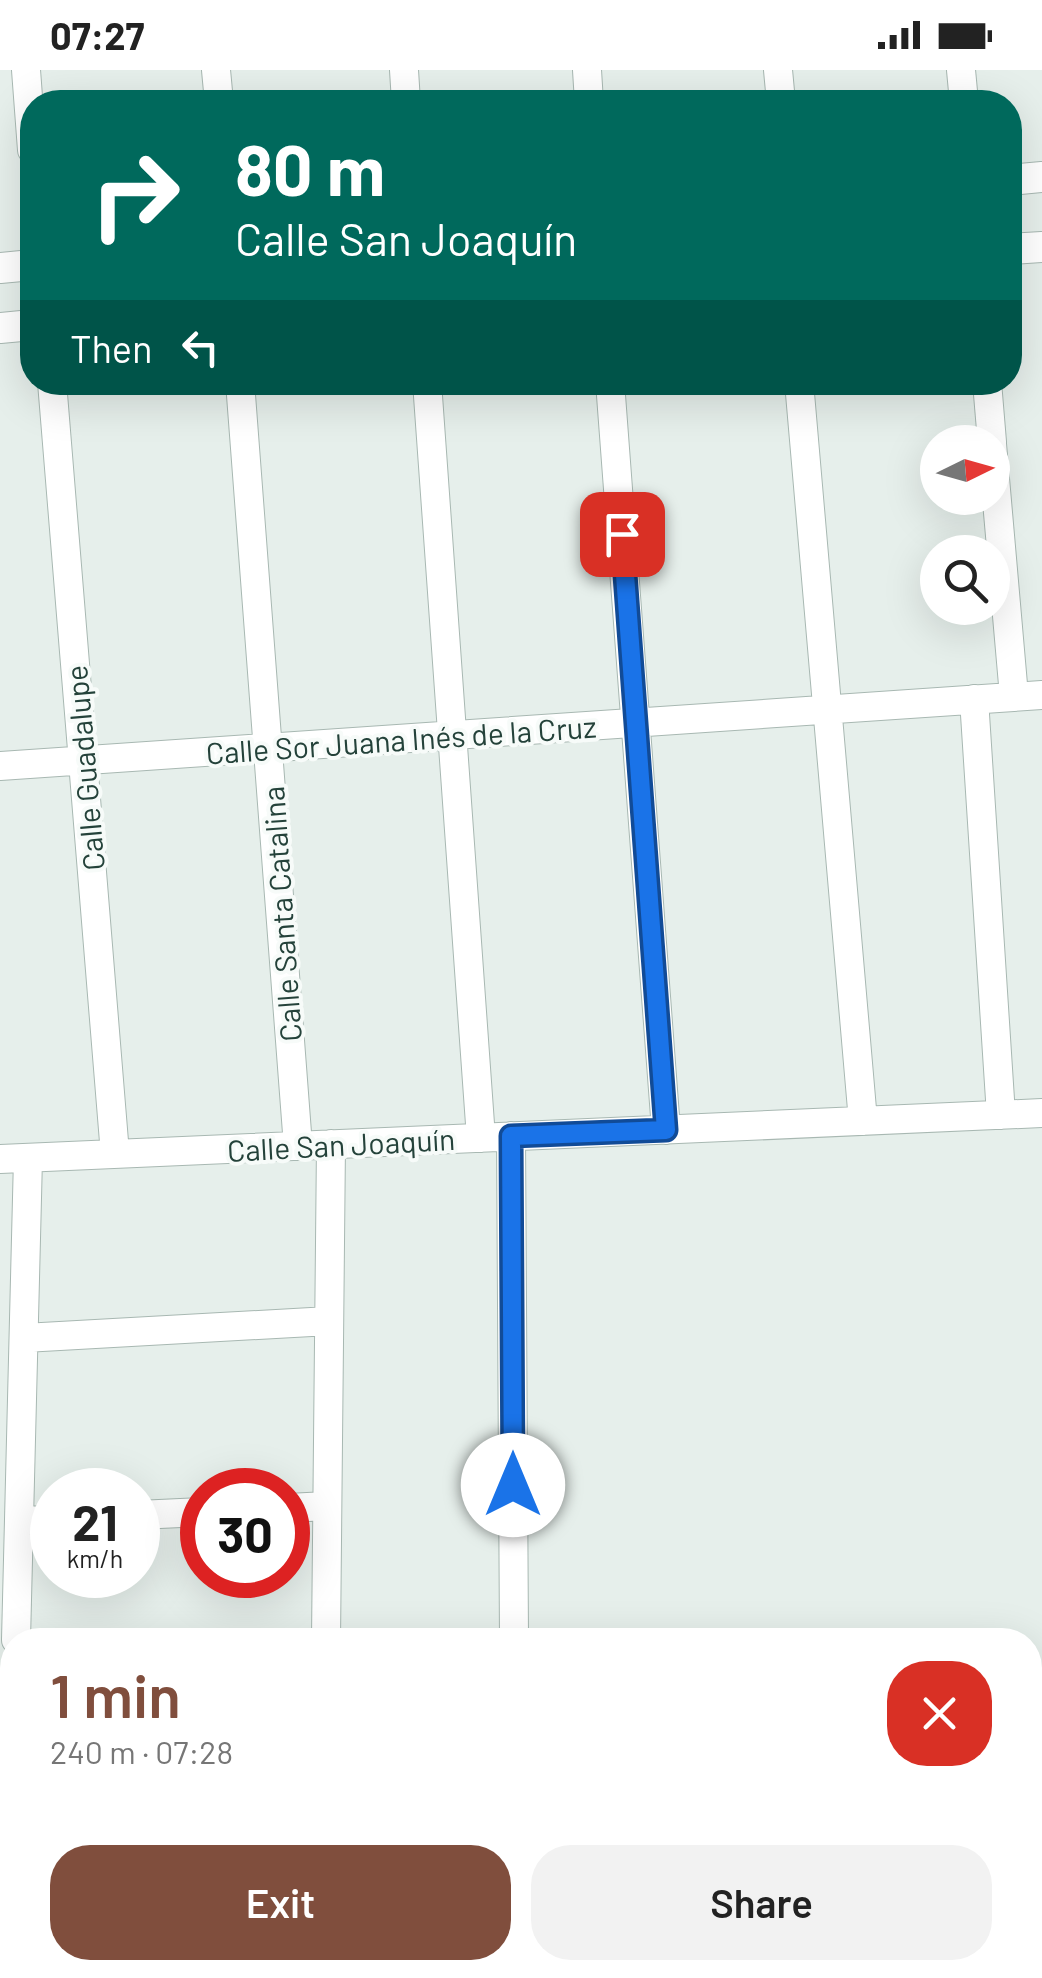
<!DOCTYPE html>
<html lang="en">
<head>
<meta charset="utf-8">
<style>
	:root { --surface:#fff; --page:#f2f2f2; --text:#222; --muted:#767676; --accent:#804e3d }
	body { margin:0; font-family:Barlow,sans-serif; background:var(--page); color:var(--text); height:100vh; display:flex; flex-direction:column; font-size:38px; white-space:nowrap }
	* { box-sizing:border-box; margin:0 }
	p { font-size:32px; color:var(--muted) }
	.icon { flex:none; width:55px; height:55px; fill:none; stroke:currentColor; stroke-width:2; stroke-linecap:round; stroke-linejoin:round }
	.map { position:relative; flex:1; overflow:hidden }
	.drawer { position:absolute; left:0px; top:1558px; width:1042px; height:352px; display:flex; flex-direction:column; background:var(--surface); border-radius:40px 40px 0 0; box-shadow:0 10px 40px #0002 }
	.drawer>* { flex:none }
	.top-card { position:absolute; left:20px; top:20px; width:1002px; height:305px; border-radius:40px; box-shadow:0 10px 40px #0002; background:#00695c; color:#fff; overflow:hidden }
	.needle { width:65px; rotate:85deg }
	.fabs { position:absolute; left:920px; top:355px; display:grid; gap:20px }
	.fabs a { display:grid; place-items:center; width:90px; height:90px; border-radius:50%; background:var(--surface); box-shadow:0 10px 40px #0002; font-size:50px }
	.speed { position:absolute; left:30px; top:1398px; display:flex; gap:20px; font-size:50px; font-weight:700; text-align:center }
	.speed>* { display:grid; place-content:center; width:130px; height:130px; border-radius:50%; background:var(--surface); box-shadow:0 10px 40px #0002; line-height:1 }
	.speed small { font-size:25px; font-weight:400 }
	.speed .limit { border:15px solid #d22; background:#fff; color:#111 }
	.pin { position:absolute; display:grid; place-items:center; width:85px; height:85px; color:#fff; margin:-42px; border-radius:20px; box-shadow:0 5px 15px #0006 }
	.me { position:absolute; width:110px; margin:-55px; rotate:0deg; stroke-linejoin:round; filter:drop-shadow(0 0 8px #0008) }
	.turn { display:flex; align-items:center; gap:35px; height:210px; padding:0 50px; font-size:45px }
	.turn .icon { width:130px; height:130px; stroke-width:2.5 }
	.turn b { display:block; font-size:70px; line-height:85px }
	.then { display:flex; align-items:center; height:95px; padding:0 50px; background:#0003; gap:20px; font-size:38px }
	.round { display:grid; place-items:center; flex:none; width:105px; height:105px; border-radius:40px; background:var(--page) }
	.headline { display:flex; align-items:center; justify-content:space-between; height:170px; padding:0 50px }
	h1 { font-size:60px; font-weight:600; line-height:75px; color:var(--accent) }
	.cta { display:flex; gap:20px; margin-top:auto; padding:20px 50px }
	.cta a { flex:1; height:115px; border-radius:40px; background:var(--accent); color:#fff; font-size:40px; font-weight:600; line-height:115px; text-align:center }
	.cta a+a { background:var(--page); color:var(--text) }
	.status { display:flex; justify-content:space-between; align-items:center; height:70px; padding:0 50px; background:var(--surface); direction:ltr }
	.status svg { height:28px; fill:currentColor }
	.map>svg:first-child { display:block }
	.lines { fill:none; stroke-linecap:round; stroke-linejoin:round }
	.minor-casing { stroke:#a8b8b2; stroke-width:30 }
	.tertiary-casing { stroke:#a8b8b2; stroke-width:32 }
	.minor { stroke:#fff; stroke-width:28 }
	.tertiary { stroke:#fff; stroke-width:30 }
	.route-casing { stroke:#114b97; stroke-width:25 }
	.route { stroke:#1a73e8; stroke-width:18 }
	.labels { text-anchor:middle; dominant-baseline:central; stroke-width:8; stroke-linejoin:round; paint-order:stroke }
	.street-label { font-size:30px; fill:#24423a; stroke:#f7fbf9 }
</style>
</head>
<body>
<div class="status"><b>07:27</b><svg viewBox="0 0 49 12"><path d="M0 12V9h3v3zM5 12V6h3v6zM10 12V3h3v9zM15 12V0h3v12zM26 1h20v11H26zM47 4h2v5h-2z"/></svg></div>
<div class="map">
<svg width="1042" height="1908" viewBox="0 0 1042 1908">
	<rect width="100%" height="100%" fill="#e6efeb"/>
	<g class="lines">
		<g class="minor-casing">
			<path id="minor" d="M26,0L32,80
				M216,0L219,32
				M404,0L406,32
				M587,0L589,32
				M778,0L781,32
				M961,0L964,32
				M52,312L115,1084
				M240,312L298,1076
				M427,312L481,1068
				M610,312L666,1060
				M799,312L863,1051
				M987,312L992,372
				M992,374L1014,626
				M974,629L1001,1045
				M0,696L1042,625
				M511,1066L514,1570
				M0,1089L1042,1043
				M24,1268L329,1251
				M288,1438L327,1436
				M138,1445L202,1442
				M19,1451L52,1450
				M16,1570L28,1088
				M326,1570L331,1074
				M0,1905L47,1908
				M7,1908L12,1697
				M322,1908L323,1898"/>
		</g>
		<g class="tertiary-casing">
			<path id="tertiary" d="M1010,110L1042,107
				M1010,179L1042,177
				M0,198L32,195
				M0,258L32,255"/>
		</g>
		<use href="#minor" class="minor"/>
		<use href="#tertiary" class="tertiary"/>
	</g>
	<g class="lines">
		<g class="route-casing">
			<path id="route" d="M513,1415L511,1066L666,1060L622,464"/>
		</g>
		<use href="#route" class="route"/>
	</g>
	<g class="labels">
		<g class="street-label">
			<text transform="translate(401 669) rotate(-4)">Calle Sor Juana Inés de la Cruz</text>
			<text transform="translate(84 698) rotate(-95)">Calle Guadalupe</text>
			<text transform="translate(281 844) rotate(-94)">Calle Santa Catalina</text>
			<text transform="translate(341 1074) rotate(-3)">Calle San Joaquín</text>
		</g>
	</g>
</svg>
<div class="fabs">
<a><svg class="needle" viewBox="-14 -14 28 28"><path d="M0-13l5 13h-10z" fill="#e53935"/><path d="M0 13l5-13h-10z" fill="#767676"/></svg></a>
<a><svg class="icon" aria-label="search" viewBox="0 0 24 24"><circle cx="10" cy="10" r="6"/><path d="M15 15l6 6"/></svg></a>
</div>
<div class="speed"><div>21<small>km/h</small></div><div class="limit">30</div></div>
<div class="pin" style="left:622px;top:464px;background:#d93025"><svg class="icon" aria-label="arrive" viewBox="0 0 24 24"><path d="M6 21V4h12l-3 4 3 4H6"/></svg></div>
<svg class="me" style="left:513px;top:1415px" viewBox="-20 -20 40 40"><circle r="19" fill="#fff"/><path d="M0-13L10 11 0 6-10 11z" fill="#1a73e8"/></svg>
<div class="top-card">
<div class="turn"><svg class="icon" aria-label="right" viewBox="0 0 24 24"><path d="M7 20v-9h11M14 6l5 5-5 5"/></svg><div><b>80 m</b>Calle San Joaquín</div></div>
<div class="then">Then<svg class="icon" aria-label="left" viewBox="0 0 24 24"><path d="M17 20v-9H6M10 6l-5 5 5 5"/></svg></div>
</div>
<section class="drawer">
<div class="headline"><div><h1>1 min</h1><p>240 m · 07:28</p></div><a class="round" style="background:#d93025;color:#fff"><svg class="icon" aria-label="close" viewBox="0 0 24 24"><path d="M6 6l12 12M18 6L6 18"/></svg></a></div>
<div class="cta"><a>Exit</a><a>Share</a></div>
</section>
</div>
</body>
</html>
